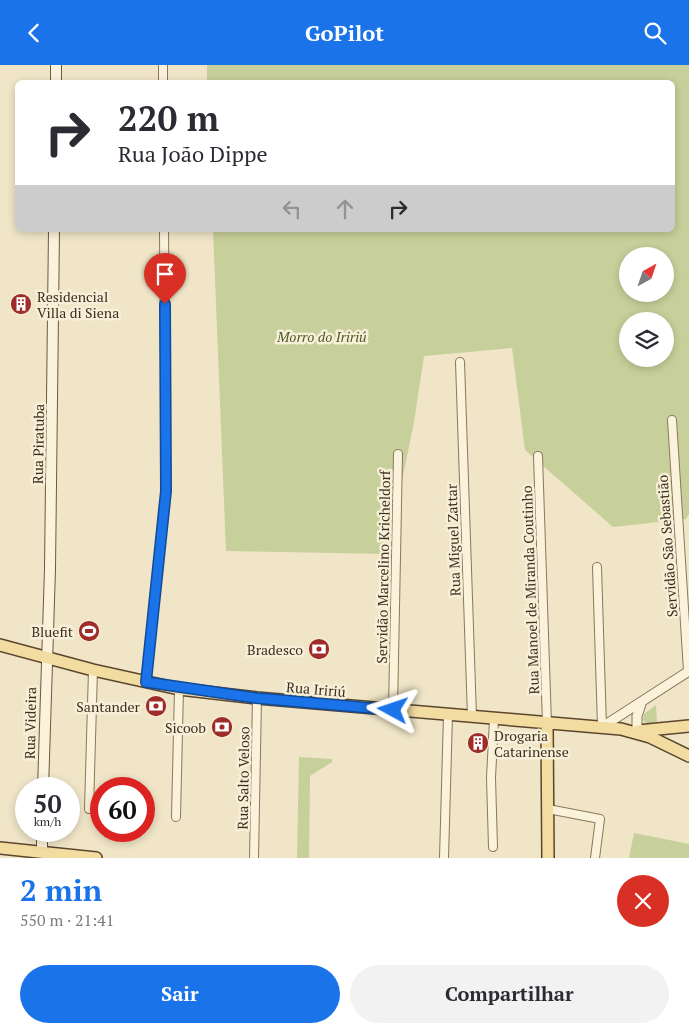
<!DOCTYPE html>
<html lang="pt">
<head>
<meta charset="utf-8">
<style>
	:root { --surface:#fff; --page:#f2f2f3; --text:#2b2b33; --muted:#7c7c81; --accent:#1a73e8 }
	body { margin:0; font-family:"PT Serif",serif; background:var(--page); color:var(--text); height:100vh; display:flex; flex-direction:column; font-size:19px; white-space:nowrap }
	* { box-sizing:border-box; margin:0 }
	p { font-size:16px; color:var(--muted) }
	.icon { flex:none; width:28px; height:28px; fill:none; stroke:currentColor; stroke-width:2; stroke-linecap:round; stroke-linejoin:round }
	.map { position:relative; height:793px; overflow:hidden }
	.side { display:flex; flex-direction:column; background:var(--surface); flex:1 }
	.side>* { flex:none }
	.top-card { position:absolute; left:15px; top:15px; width:660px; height:152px; border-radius:8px; box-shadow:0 2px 8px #0003; background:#fff; color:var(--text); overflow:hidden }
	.needle { width:32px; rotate:40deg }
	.buttons { position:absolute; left:619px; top:182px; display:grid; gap:10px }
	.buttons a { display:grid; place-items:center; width:55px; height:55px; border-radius:50%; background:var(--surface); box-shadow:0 2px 8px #0003; font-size:25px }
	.speed { position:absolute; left:15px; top:712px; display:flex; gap:10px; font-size:25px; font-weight:700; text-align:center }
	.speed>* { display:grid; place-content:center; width:65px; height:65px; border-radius:50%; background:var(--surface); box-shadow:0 2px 8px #0003; line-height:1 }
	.speed small { font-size:12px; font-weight:400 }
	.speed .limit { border:8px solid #d22; background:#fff; color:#111 }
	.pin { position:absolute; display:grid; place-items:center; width:42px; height:42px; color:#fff; margin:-51px -21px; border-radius:50% 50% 50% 0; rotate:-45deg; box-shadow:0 0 5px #0007 }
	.pin .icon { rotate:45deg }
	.me { position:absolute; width:55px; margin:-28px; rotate:275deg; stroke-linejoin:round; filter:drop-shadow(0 0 4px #0008) }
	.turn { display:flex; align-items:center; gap:18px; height:105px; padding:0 20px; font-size:22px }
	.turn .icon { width:65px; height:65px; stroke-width:2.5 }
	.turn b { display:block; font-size:35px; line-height:42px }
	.lanes { display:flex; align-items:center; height:48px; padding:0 20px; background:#0003; justify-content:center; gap:25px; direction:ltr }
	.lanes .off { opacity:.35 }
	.round { display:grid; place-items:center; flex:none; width:52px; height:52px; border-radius:26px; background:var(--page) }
	.head { display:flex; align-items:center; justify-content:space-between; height:85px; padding:0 20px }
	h1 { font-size:30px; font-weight:600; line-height:38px; color:var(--accent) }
	.cta { display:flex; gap:10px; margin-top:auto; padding:10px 20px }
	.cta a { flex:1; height:58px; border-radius:30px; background:var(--accent); color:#fff; font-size:20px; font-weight:600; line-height:58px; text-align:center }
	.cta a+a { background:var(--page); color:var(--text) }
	header { display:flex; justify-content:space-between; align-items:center; height:65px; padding:0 20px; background:var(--accent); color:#fff; font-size:22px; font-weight:600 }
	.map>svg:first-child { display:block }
	.green { fill:#c7cf9a; fill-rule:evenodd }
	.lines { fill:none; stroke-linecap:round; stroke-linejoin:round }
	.minor-casing { stroke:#8d775b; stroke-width:10 }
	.tertiary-casing { stroke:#8d775b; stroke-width:11 }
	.secondary-casing { stroke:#6f583e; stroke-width:12 }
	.primary-casing { stroke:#5b452f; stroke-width:14 }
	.minor { stroke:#faf2db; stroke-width:8 }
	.tertiary { stroke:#faf2db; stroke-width:9 }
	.secondary { stroke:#faf2db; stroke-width:10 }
	.primary { stroke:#f3dc9f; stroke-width:11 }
	.route-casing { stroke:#114b97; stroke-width:12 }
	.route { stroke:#1a73e8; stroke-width:9 }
	.labels { text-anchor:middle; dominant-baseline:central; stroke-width:5; stroke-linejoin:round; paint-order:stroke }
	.poi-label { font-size:14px; fill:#3d2f20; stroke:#f7efd7; text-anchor:end }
	.park-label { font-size:14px; font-style:italic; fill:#4b5a25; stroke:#f7efd7 }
	.street-label { font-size:14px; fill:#3d2f20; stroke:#f7efd7 }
</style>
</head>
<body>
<header><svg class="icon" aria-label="back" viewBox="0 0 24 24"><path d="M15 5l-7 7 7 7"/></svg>GoPilot<svg class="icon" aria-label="search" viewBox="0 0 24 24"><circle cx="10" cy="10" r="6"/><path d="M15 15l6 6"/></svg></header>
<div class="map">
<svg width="689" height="793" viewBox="0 0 689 793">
	<rect width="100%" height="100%" fill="#f0e5c7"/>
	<path class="green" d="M207,0H689V449L686,454L613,462L525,385L512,283L424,291L414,357L387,489L226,486L213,165H672V18H207ZM628,191H665V229H628ZM628,256H665V294H628Z
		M656,640L657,658H646L643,655L644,649Z
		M299,692L332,694V697L310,711L309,793H297Z
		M634,768L689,779V793H629Z"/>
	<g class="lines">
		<g class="minor-casing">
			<path id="minor" d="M163,0V18
				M460,297L472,652
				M672,355L688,606
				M538,391L547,659
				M597,502L602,662
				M146,617L166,426L164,165
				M393,645L398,389
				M89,744L93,605
				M548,744L600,754L595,793
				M176,752L179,624
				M493,782L491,713L494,654
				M254,793L257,633
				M444,793L448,650"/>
		</g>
		<g class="tertiary-casing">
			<path id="tertiary" d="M602,662L689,606
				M637,667V651L641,639"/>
		</g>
		<g class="secondary-casing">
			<path id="secondary" d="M56,18V0
				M43,724L50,504L54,165
				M42,787V766"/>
		</g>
		<g class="primary-casing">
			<path id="primary" d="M0,580L93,605L179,624L257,633L621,664L650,672L689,691
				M547,659L548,793
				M638,666L689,661
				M0,783L96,793"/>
		</g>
		<use href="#minor" class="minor"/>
		<use href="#tertiary" class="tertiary"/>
		<use href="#secondary" class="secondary"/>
		<use href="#primary" class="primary"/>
	</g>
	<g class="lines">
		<g class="route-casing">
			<path id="route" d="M165,239L166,426L146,617L256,633L393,645"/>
		</g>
		<use href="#route" class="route"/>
	</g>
	<defs>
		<g id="building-disc" transform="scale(1.125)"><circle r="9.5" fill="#9e2d29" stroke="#f7efd7"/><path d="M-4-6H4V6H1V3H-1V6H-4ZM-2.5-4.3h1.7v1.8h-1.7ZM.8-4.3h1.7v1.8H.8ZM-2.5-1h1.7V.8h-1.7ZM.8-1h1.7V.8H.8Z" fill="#fff"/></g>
		<g id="stadium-disc" transform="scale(1.125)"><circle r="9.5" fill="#9e2d29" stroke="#f7efd7"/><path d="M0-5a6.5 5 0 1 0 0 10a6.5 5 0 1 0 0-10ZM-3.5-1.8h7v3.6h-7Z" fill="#fff"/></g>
		<g id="bank-disc" transform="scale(1.125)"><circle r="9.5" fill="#9e2d29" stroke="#f7efd7"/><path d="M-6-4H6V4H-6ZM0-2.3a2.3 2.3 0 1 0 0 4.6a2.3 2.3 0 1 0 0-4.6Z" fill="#fff"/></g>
	</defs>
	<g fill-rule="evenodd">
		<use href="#building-disc" x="21" y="239"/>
		<use href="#stadium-disc" x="89" y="566"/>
		<use href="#bank-disc" x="319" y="584"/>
		<use href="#bank-disc" x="156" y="641"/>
		<use href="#bank-disc" x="222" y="662"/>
		<use href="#building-disc" x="478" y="678"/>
	</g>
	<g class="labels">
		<g class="poi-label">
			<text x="37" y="231" text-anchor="start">Residencial<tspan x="37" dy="16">Villa di Siena</tspan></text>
			<text x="73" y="566">Bluefit</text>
			<text x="303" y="584">Bradesco</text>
			<text x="140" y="641">Santander</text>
			<text x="206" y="662">Sicoob</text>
			<text x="494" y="670" text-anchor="start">Drogaria<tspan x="494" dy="16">Catarinense</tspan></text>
		</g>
		<g class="park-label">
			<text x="322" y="271">Morro do Iririú</text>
		</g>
		<g class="street-label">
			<text transform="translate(38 379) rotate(-89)">Rua Piratuba</text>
			<text transform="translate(453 475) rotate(-92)">Rua Miguel Zattar</text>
			<text transform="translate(667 481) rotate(-94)">Servidão São Sebastião</text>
			<text transform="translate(383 502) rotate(-89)">Servidão Marcelino Kricheldorf</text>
			<text transform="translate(530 525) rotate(-92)">Rua Manoel de Miranda Coutinho</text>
			<text transform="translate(316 624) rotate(5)">Rua Iririú</text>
			<text transform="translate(30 658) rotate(-89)">Rua Videira</text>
			<text transform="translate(243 713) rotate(-89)">Rua Salto Veloso</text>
		</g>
	</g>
</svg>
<div class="buttons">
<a><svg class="needle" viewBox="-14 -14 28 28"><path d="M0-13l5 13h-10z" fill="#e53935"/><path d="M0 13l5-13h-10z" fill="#7c7c81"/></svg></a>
<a><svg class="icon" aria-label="layers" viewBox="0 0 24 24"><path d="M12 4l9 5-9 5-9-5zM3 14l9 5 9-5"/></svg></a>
</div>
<div class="speed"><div>50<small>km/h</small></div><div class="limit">60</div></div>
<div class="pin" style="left:165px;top:239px;background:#d93025"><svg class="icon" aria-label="arrive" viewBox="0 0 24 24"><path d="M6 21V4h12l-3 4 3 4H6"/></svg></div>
<svg class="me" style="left:393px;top:645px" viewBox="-20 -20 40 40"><path d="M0-17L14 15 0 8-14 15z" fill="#1a73e8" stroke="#fff" stroke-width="4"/></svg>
<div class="top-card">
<div class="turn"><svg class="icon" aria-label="right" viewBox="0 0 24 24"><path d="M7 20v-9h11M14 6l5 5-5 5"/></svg><div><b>220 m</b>Rua João Dippe</div></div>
<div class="lanes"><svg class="icon off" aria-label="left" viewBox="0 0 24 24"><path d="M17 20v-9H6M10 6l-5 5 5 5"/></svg><svg class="icon off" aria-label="ahead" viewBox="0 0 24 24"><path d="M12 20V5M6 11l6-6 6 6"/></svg><svg class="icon" aria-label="right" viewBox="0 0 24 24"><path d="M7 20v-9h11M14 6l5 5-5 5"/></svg></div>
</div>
</div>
<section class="side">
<div class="head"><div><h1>2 min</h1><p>550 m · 21:41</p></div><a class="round" style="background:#d93025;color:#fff"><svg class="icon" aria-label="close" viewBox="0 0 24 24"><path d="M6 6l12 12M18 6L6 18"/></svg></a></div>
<div class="cta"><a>Sair</a><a>Compartilhar</a></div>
</section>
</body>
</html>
